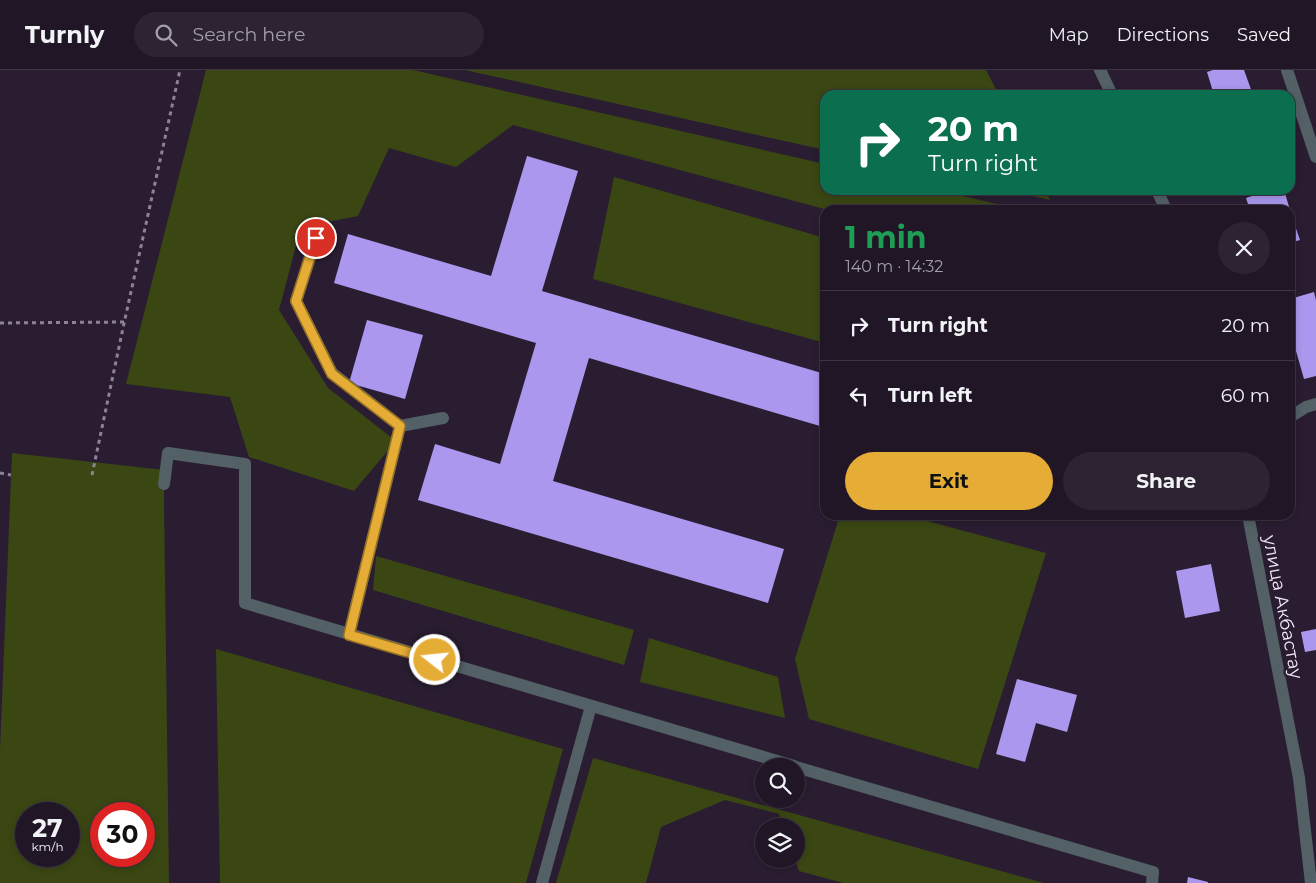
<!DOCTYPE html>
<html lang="en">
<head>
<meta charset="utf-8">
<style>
	:root { --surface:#201626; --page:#2d2332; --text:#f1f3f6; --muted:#a29fa7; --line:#3d3543; --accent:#e6ad36 }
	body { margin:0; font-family:Montserrat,sans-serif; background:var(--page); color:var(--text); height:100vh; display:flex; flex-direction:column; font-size:19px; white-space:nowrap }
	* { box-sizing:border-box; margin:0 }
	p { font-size:16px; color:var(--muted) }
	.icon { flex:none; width:28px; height:28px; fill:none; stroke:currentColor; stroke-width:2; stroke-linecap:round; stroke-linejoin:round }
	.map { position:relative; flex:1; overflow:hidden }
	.drawer { position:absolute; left:820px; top:135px; width:475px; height:315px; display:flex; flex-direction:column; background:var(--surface); border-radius:15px; box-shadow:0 2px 8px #0003,0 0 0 1px var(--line) }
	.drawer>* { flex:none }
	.guide { position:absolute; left:820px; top:20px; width:475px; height:105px; border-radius:15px; box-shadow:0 2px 8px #0003,0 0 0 1px var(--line); background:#0b6e4f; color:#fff; overflow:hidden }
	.tools { position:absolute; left:755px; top:688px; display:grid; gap:10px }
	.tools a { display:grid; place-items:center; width:50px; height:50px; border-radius:50%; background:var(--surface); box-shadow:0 2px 8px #0003,0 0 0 1px var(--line); font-size:25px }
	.speed { position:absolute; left:15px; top:732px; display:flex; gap:10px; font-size:25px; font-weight:700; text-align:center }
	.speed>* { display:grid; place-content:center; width:65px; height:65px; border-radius:50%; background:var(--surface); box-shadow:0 2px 8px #0003,0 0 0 1px var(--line); line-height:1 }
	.speed small { font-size:12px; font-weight:400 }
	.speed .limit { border:8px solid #d22; background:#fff; color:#111 }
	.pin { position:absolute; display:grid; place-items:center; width:42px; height:42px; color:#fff; margin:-21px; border:2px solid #fff; border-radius:50%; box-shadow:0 1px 5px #0007 }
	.me { position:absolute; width:55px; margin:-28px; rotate:286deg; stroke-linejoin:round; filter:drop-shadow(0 0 4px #0008) }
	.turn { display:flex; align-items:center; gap:18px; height:105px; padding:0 25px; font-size:22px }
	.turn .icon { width:65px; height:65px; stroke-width:2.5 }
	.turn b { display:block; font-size:35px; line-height:42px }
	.round { display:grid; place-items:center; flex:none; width:52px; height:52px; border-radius:26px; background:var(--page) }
	.headline { display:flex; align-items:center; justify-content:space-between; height:85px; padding:0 25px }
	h1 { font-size:30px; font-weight:700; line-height:38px; color:#1e9e55 }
	.primary-button { display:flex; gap:10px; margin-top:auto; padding:10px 25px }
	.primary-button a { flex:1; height:58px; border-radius:30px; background:var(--accent); color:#111; font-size:20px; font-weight:700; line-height:58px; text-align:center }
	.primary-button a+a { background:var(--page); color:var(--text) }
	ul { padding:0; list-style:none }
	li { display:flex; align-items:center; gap:15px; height:70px; padding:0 25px; border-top:1px solid var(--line) }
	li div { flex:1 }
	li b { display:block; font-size:19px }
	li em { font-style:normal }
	header { display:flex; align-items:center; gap:30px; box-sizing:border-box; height:70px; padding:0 25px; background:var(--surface); border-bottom:1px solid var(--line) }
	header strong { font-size:24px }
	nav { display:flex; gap:28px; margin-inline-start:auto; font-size:18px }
	.search { width:350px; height:45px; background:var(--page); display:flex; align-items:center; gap:12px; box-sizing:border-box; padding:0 18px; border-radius:28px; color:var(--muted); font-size:19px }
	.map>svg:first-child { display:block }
	.green { fill:#3a4713; fill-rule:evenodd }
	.building { fill:#ab98ee }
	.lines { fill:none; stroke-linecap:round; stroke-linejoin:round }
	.path { stroke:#8e8395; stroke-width:3; stroke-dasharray:4 4; stroke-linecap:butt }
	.service { stroke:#536167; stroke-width:12 }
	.minor { stroke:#536167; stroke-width:12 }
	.route-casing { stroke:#967023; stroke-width:12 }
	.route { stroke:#e6ad36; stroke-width:9 }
	.labels { text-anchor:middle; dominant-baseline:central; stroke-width:5; stroke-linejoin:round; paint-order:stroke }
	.street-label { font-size:18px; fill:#f3eaf9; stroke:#2a1d32 }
</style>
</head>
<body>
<header>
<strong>Turnly</strong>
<div class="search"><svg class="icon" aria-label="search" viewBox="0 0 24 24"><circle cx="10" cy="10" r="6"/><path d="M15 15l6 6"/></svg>Search here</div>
<nav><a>Map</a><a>Directions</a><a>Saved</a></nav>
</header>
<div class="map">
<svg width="1316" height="813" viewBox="0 0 1316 813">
	<rect width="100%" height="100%" fill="#2a1d32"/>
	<path class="green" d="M206,0H413L825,94V120H936L1024,140H828L513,55L456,97L389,78L358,146L301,157L279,240L328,318L396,371L354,421L249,387L230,327L126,314Z
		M465,0H986L999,25H825V80Z
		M614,107L825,168V273L593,209Z
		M1006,120H1045L1050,130Z
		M12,383L164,400V432L169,813H0V680ZM26,744H69V786H26ZM101,744H144V786H101Z
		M840,445H905L1046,483L978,699L809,649L795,589Z
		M376,486L634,560L624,595L373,520Z
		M649,568L778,607L785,648L640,612Z
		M216,579L563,679L526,813H220Z
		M593,688L1044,813H843L799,801L795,789H796V756H783L779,744L725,730L661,757L646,813H556Z"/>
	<path class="building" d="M1213,0H1244L1253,25H1214L1207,2Z
		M527,86L578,101L542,221L825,304V341L820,356L589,288L553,411L784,479L768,533L418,430L435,374L500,394L536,273L334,213L348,164L491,206Z
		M1270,120H1284L1290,140H1250L1246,128Z
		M1290,141L1300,170L1290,173Z
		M1314,222L1316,230V306L1304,309L1290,260V229Z
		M367,250L423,265L405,329L349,313Z
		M1211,494L1220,541L1185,548L1176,501Z
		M1316,559V580L1305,582L1301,562Z
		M1017,609L1077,625L1067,662L1036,653L1025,692L996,684Z
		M1188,807L1208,812V813H1187Z"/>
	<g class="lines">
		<path class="path" d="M0,253L124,252
			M0,403L11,405
			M92,405L123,258L180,0"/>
		<path class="service" d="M321,153L296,231L332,303L400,356L349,565
			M400,356L443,348
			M542,813L591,636"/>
		<path class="minor" d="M1100,0L1112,25
			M1287,0L1316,87
			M1157,120L1166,140
			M1290,347L1306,337L1316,334
			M164,414L168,383L245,394V533L794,696
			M1248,445L1299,708L1311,813
			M796,697L1153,802L1152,813"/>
	</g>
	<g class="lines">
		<g class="route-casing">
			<path id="route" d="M316,168L296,231L332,304L400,356L349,565L435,590"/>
		</g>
		<use href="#route" class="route"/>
	</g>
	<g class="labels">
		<g class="street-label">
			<text transform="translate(1283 537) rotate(79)">улица Акбастау</text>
		</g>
	</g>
</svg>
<div class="tools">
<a><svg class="icon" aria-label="search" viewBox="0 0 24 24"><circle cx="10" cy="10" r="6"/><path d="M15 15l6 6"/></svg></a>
<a><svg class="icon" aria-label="layers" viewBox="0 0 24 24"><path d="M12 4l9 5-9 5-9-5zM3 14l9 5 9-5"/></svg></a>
</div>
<div class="speed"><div>27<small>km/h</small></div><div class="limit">30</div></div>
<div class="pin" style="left:316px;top:168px;background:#d93025"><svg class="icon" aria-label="arrive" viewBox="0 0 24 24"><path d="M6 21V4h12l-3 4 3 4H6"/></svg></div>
<svg class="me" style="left:435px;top:590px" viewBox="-20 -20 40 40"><circle r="17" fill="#e6ad36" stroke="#fff" stroke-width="3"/><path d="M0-11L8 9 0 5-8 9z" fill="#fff"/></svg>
<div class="guide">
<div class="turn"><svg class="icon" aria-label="right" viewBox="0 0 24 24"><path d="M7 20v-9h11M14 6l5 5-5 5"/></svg><div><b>20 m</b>Turn right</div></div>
</div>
<section class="drawer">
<div class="headline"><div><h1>1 min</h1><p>140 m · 14:32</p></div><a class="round"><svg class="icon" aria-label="close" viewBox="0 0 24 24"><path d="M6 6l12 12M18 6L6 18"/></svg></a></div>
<ul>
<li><svg class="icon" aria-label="right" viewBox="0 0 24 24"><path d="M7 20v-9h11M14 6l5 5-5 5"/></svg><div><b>Turn right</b></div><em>20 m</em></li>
<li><svg class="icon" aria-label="left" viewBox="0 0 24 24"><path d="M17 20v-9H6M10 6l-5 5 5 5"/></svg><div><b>Turn left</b></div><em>60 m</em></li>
</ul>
<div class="primary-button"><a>Exit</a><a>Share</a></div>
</section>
</div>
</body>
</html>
